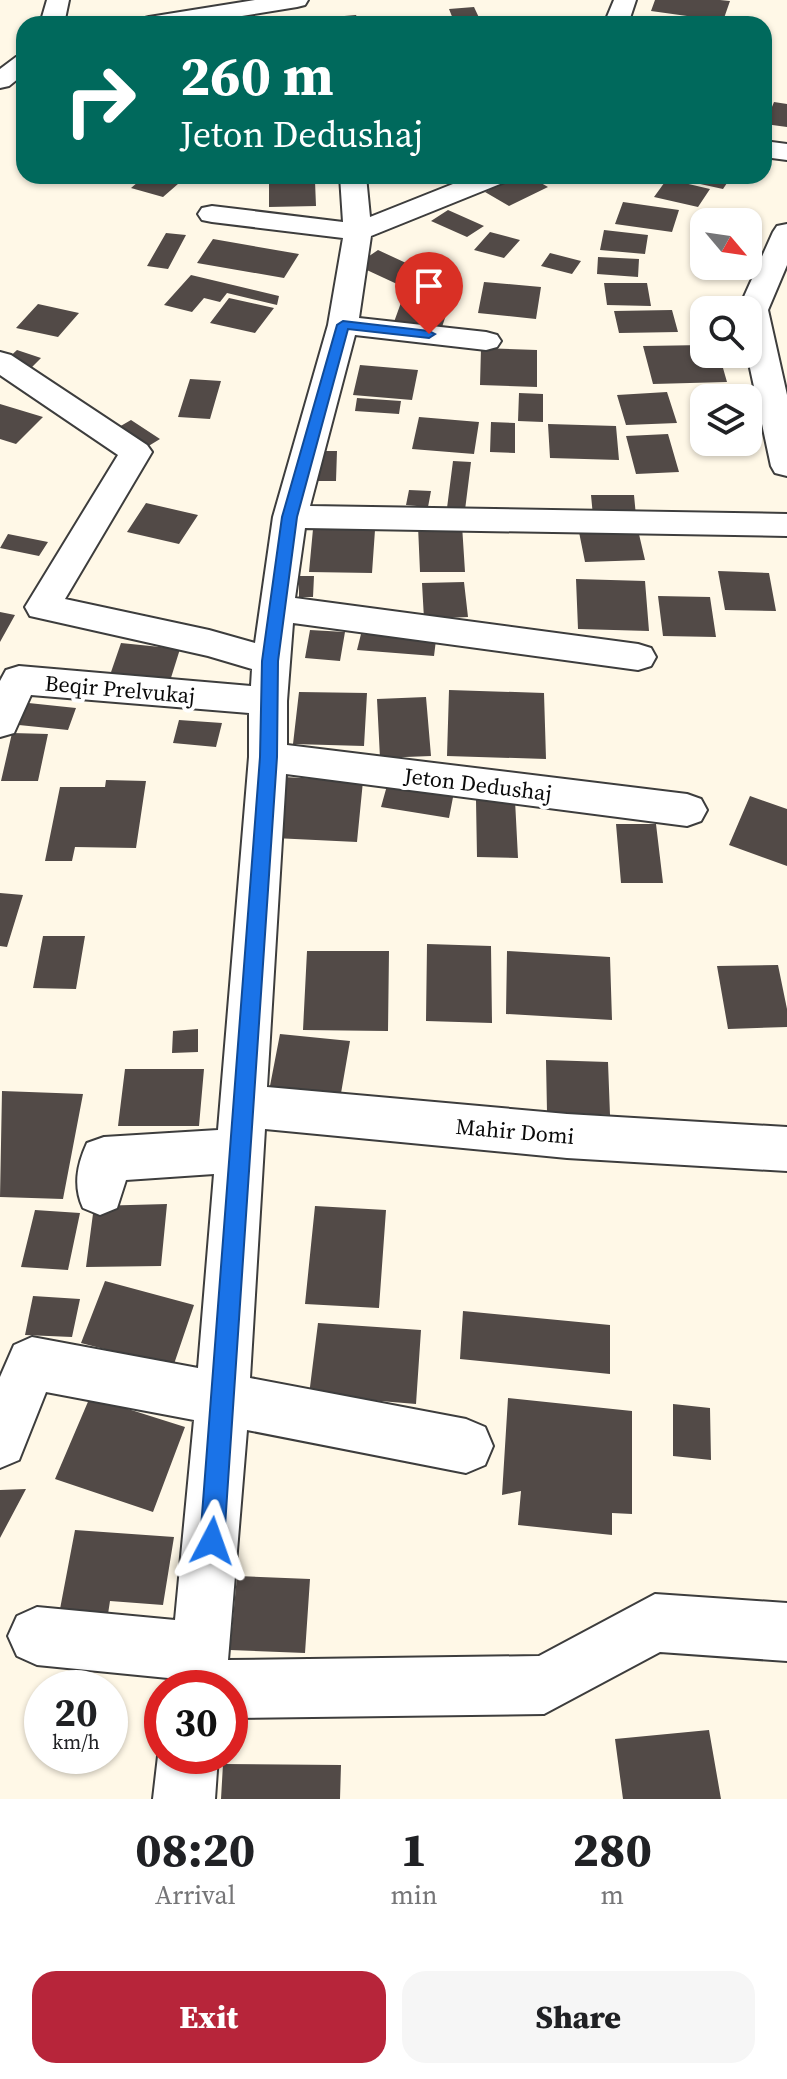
<!DOCTYPE html>
<html lang="en">
<head>
<meta charset="utf-8">
<style>
	:root { --surface:#fff; --page:#f6f6f6; --text:#202124; --muted:#757577; --accent:#b7253a }
	body { margin:0; font-family:"Source Serif 4",serif; background:var(--page); color:var(--text); height:100vh; display:flex; flex-direction:column; font-size:30px; white-space:nowrap }
	* { box-sizing:border-box; margin:0 }
	p { font-size:26px; color:var(--muted) }
	.icon { flex:none; width:44px; height:44px; fill:none; stroke:currentColor; stroke-width:2; stroke-linecap:round; stroke-linejoin:round }
	.map { position:relative; height:1799px; overflow:hidden }
	.sheet { display:flex; flex-direction:column; background:var(--surface); flex:1 }
	.sheet>* { flex:none }
	.guide { position:absolute; left:16px; top:16px; width:756px; height:168px; border-radius:24px; box-shadow:0 2px 6px #0004; background:#00695c; color:#fff; overflow:hidden }
	.needle { width:52px; rotate:119deg }
	.controls { position:absolute; left:690px; top:208px; display:grid; gap:16px }
	.controls a { display:grid; place-items:center; width:72px; height:72px; border-radius:16px; background:var(--surface); box-shadow:0 2px 6px #0004; font-size:40px }
	.speed { position:absolute; left:24px; top:1670px; display:flex; gap:16px; font-size:40px; font-weight:700; text-align:center }
	.speed>* { display:grid; place-content:center; width:104px; height:104px; border-radius:50%; background:var(--surface); box-shadow:0 2px 6px #0004; line-height:1 }
	.speed small { font-size:20px; font-weight:400 }
	.speed .limit { border:12px solid #d22; background:#fff; color:#111 }
	.pin { position:absolute; display:grid; place-items:center; width:68px; height:68px; color:#fff; margin:-82px -34px; border-radius:50% 50% 50% 0; rotate:-45deg; box-shadow:0 0 8px #0007 }
	.pin .icon { rotate:45deg }
	.me { position:absolute; width:88px; margin:-44px; rotate:4deg; stroke-linejoin:round; filter:drop-shadow(0 0 6px #0008) }
	.turn { display:flex; align-items:center; gap:28px; height:168px; padding:0 32px; font-size:36px }
	.turn .icon { width:104px; height:104px; stroke-width:2.5 }
	.turn b { display:block; font-size:56px; line-height:68px }
	.eta { display:flex; justify-content:space-evenly; align-items:center; height:136px; text-align:center }
	.eta b { font-size:48px; font-weight:800; line-height:56px }
	.action { display:flex; gap:16px; margin-top:auto; padding:16px 32px }
	.action a { flex:1; height:92px; border-radius:24px; background:var(--accent); color:#fff; font-size:32px; font-weight:800; line-height:92px; text-align:center }
	.action a+a { background:var(--page); color:var(--text) }
	.map>svg:first-child { display:block }
	.building { fill:#524a47 }
	.lines { fill:none; stroke-linecap:round; stroke-linejoin:round }
	.minor-casing { stroke:#3d3d3d; stroke-width:4 }
	.minor { fill:#fff; fill-rule:evenodd }
	.route { fill:#1a73e8; stroke:#114b97; stroke-width:2 }
	.labels { text-anchor:middle; dominant-baseline:central; stroke-width:8; stroke-linejoin:round; paint-order:stroke }
	.street-label { font-size:22px; fill:#0a0a0a; stroke:#fff }
</style>
</head>
<body>
<div class="map">
<svg width="787" height="1799" viewBox="0 0 787 1799">
	<rect width="100%" height="100%" fill="#fff8e7"/>
	<path class="building" d="M655,0H720L730,1L723,21L651,11Z
		M474,7L482,24H455L449,9Z
		M356,15L360,24H323L321,18Z
		M774,102L787,104V127L765,124Z
		M145,176H183L186,177L163,197L131,188Z
		M224,176H265L264,182H224Z
		M517,176H529L548,187L509,206L485,192Z
		M686,176H724L720,182L727,183L723,189L691,182Z
		M667,179L710,189L698,207L654,197Z
		M315,181L316,206L269,207V182Z
		M623,202L679,210L672,232L615,224Z
		M448,210L484,226L467,237L431,221Z
		M604,230L648,235L645,254L600,250Z
		M490,232L520,240L504,258L474,250Z
		M166,233L186,235L168,269L147,266Z
		M213,239L299,254L284,278L197,263Z
		M378,250L419,269L397,284L356,265Z
		M550,253L581,261L572,274L541,266Z
		M598,257L639,259L638,277L597,274Z
		M191,275L279,296L277,305L227,293L220,302L204,298L192,312L164,305Z
		M484,282L541,287L536,319L478,313Z
		M604,283H647L651,306L607,305Z
		M407,286L454,291L442,327L394,322Z
		M229,298L274,308L255,333L210,323Z
		M38,304L79,313L58,337L16,328Z
		M672,310L678,332L619,333L614,311Z
		M704,345V354H719L727,382L653,384L643,346Z
		M481,348L537,350V387L480,385Z
		M17,350L41,358L29,370L4,362Z
		M360,365L418,370L412,400L353,395Z
		M190,379L221,381L210,419L178,417Z
		M667,392L677,423L626,425L617,395Z
		M519,393L543,394V422L518,421Z
		M357,398L401,401L399,414L355,411Z
		M0,404L43,417L16,444L0,439Z
		M419,417L479,422L474,454L412,449Z
		M131,420L160,439L142,450L112,431Z
		M491,422L515,423V453L490,452Z
		M548,424L616,426L619,460L550,458Z
		M668,434L679,472L636,474L626,436Z
		M317,451H337L336,481H316Z
		M453,461L471,462L465,510L447,508Z
		M409,490L431,491L428,507L406,505Z
		M591,495H634L636,516H593Z
		M146,503L198,515L179,544L127,532Z
		M462,525L465,572H420L418,526Z
		M313,529L375,530L372,573L309,572Z
		M638,530L645,560L585,562L579,532Z
		M8,534L48,542L39,556L0,548Z
		M718,571L769,573L776,611L725,610Z
		M299,576H314L313,597H299Z
		M576,579L645,581L649,631L578,629Z
		M464,582L468,617L424,619L422,583Z
		M658,596L710,597L716,637L663,636Z
		M0,612L15,615L0,642Z
		M310,630L345,632L340,661L305,658Z
		M361,634L436,640L434,656L357,650Z
		M121,643L180,649L170,681L110,675Z
		M449,690L544,693L546,759L447,756Z
		M299,692L367,693L364,746L293,744Z
		M426,697L431,756L380,758L377,699Z
		M19,702L76,708L68,730L9,724Z
		M179,720L222,723L216,747L173,743Z
		M12,733L48,734L38,781H1Z
		M283,777L363,781L357,842L274,838Z
		M106,780L146,781L136,848L75,847L72,861H45L60,787H105Z
		M388,782L454,792L449,818L381,807Z
		M750,796L787,809V866L729,845Z
		M476,800H515L518,858L477,857Z
		M616,824H656L663,883H621Z
		M0,893L23,895L7,947L0,946Z
		M43,936H85L76,989L33,988Z
		M427,944L491,946L492,1023L426,1021Z
		M307,951H389L388,1031L303,1030Z
		M507,951L610,957L612,1020L506,1014Z
		M778,965L787,1009V1027L728,1029L717,966Z
		M198,1029V1052L172,1053L173,1031Z
		M280,1034L350,1041L340,1099L269,1091Z
		M546,1060L608,1062L610,1115L547,1112Z
		M125,1069H204L199,1126H118Z
		M2,1091L83,1094L63,1199L0,1197Z
		M167,1204L161,1266L86,1267L94,1206Z
		M315,1206L386,1210L379,1308L305,1304Z
		M35,1210L80,1213L68,1270L21,1267Z
		M105,1281L194,1305L173,1367L81,1343Z
		M33,1296L80,1299L72,1337L25,1335Z
		M463,1311L610,1325V1374L460,1359Z
		M318,1323L421,1330L416,1404L309,1395Z
		M90,1397L185,1427L153,1512L55,1479Z
		M508,1398L632,1411V1514L612,1513V1535L518,1525L521,1491L502,1495Z
		M673,1404L710,1408L711,1460L673,1456Z
		M26,1489L0,1538V1490Z
		M75,1530L174,1537L163,1605L110,1601L108,1614L60,1609Z
		M237,1576L310,1579L305,1653L230,1650Z
		M709,1730L721,1799H623L615,1739Z
		M223,1764L341,1765L340,1799H221Z"/>
	<g class="lines">
		<g class="minor-casing">
			<path id="minor" d="M47,0H69L64,24H40Z
				M255,0H308L305,5L297,7L192,24H137L141,19L149,17Z
				M614,0H636L628,24H604Z
				M24,55V74L9,86L0,88V69L16,57Z
				M764,141L787,144V160L764,157Z
				M340,176H366L370,217L473,176H509L505,182L371,236L359,318L486,332L497,335L501,341L497,347L486,350L355,335L310,506L787,514V536L305,528L295,598L638,644L651,648L656,657L651,666L638,670L293,623L287,701V745L687,794L701,799L707,810L701,821L687,826L286,774L267,1087L567,1114L787,1127V1171L567,1158L265,1129L250,1378L466,1419L485,1427L493,1446L485,1465L466,1473L247,1430L228,1660L539,1656L655,1594L787,1603V1661L660,1652L544,1714L230,1718V1688H167L168,1678L37,1665L17,1656L8,1636L17,1616L37,1607L175,1620L194,1420L46,1392L19,1460L0,1468V1377L14,1345L32,1337L198,1368L214,1174L126,1180L117,1208L100,1215L83,1208C73,1186 77,1165 87,1143L104,1137L218,1130L249,757V713L31,695L14,733L0,737V681L6,670L19,666L251,686L252,669L208,656L30,616L25,607L118,455L0,375V352L11,355L147,445L152,452L65,599L209,630L255,643L273,517L328,325L343,238L212,222L202,220L198,214L202,208L212,206L343,222Z
				M787,224V265L768,310L787,395V476L775,473L771,466L747,354L748,310H738L773,232L777,226Z
				M162,1746V1756H218L215,1799H153L158,1756Z"/>
		</g>
		<use href="#minor" class="minor"/>
	</g>
	<path class="route" d="M343,321L429,331L435,334L429,338L348,329L297,517L278,661L277,757L224,1541L221,1550L212,1553L204,1550L200,1541L260,757L262,661L282,517L337,325Z"/>
	<g class="labels">
		<g class="street-label">
			<text transform="translate(120 689) rotate(5)">Beqir Prelvukaj</text>
			<text transform="translate(478 784) rotate(7)">Jeton Dedushaj</text>
			<text transform="translate(515 1131) rotate(5)">Mahir Domi</text>
		</g>
	</g>
</svg>
<div class="controls">
<a><svg class="needle" viewBox="-14 -14 28 28"><path d="M0-13l5 13h-10z" fill="#e53935"/><path d="M0 13l5-13h-10z" fill="#757577"/></svg></a>
<a><svg class="icon" aria-label="search" viewBox="0 0 24 24"><circle cx="10" cy="10" r="6"/><path d="M15 15l6 6"/></svg></a>
<a><svg class="icon" aria-label="layers" viewBox="0 0 24 24"><path d="M12 4l9 5-9 5-9-5zM3 14l9 5 9-5"/></svg></a>
</div>
<div class="speed"><div>20<small>km/h</small></div><div class="limit">30</div></div>
<div class="pin" style="left:429px;top:334px;background:#d93025"><svg class="icon" aria-label="arrive" viewBox="0 0 24 24"><path d="M6 21V4h12l-3 4 3 4H6"/></svg></div>
<svg class="me" style="left:212px;top:1541px" viewBox="-20 -20 40 40"><path d="M0-17L14 15 0 8-14 15z" fill="#1a73e8" stroke="#fff" stroke-width="4"/></svg>
<div class="guide">
<div class="turn"><svg class="icon" aria-label="right" viewBox="0 0 24 24"><path d="M7 20v-9h11M14 6l5 5-5 5"/></svg><div><b>260 m</b>Jeton Dedushaj</div></div>
</div>
</div>
<section class="sheet">
<div class="eta">
<div><b>08:20</b><p>Arrival</p></div>
<div><b>1</b><p>min</p></div>
<div><b>280</b><p>m</p></div>
</div>
<div class="action"><a>Exit</a><a>Share</a></div>
</section>
</body>
</html>
